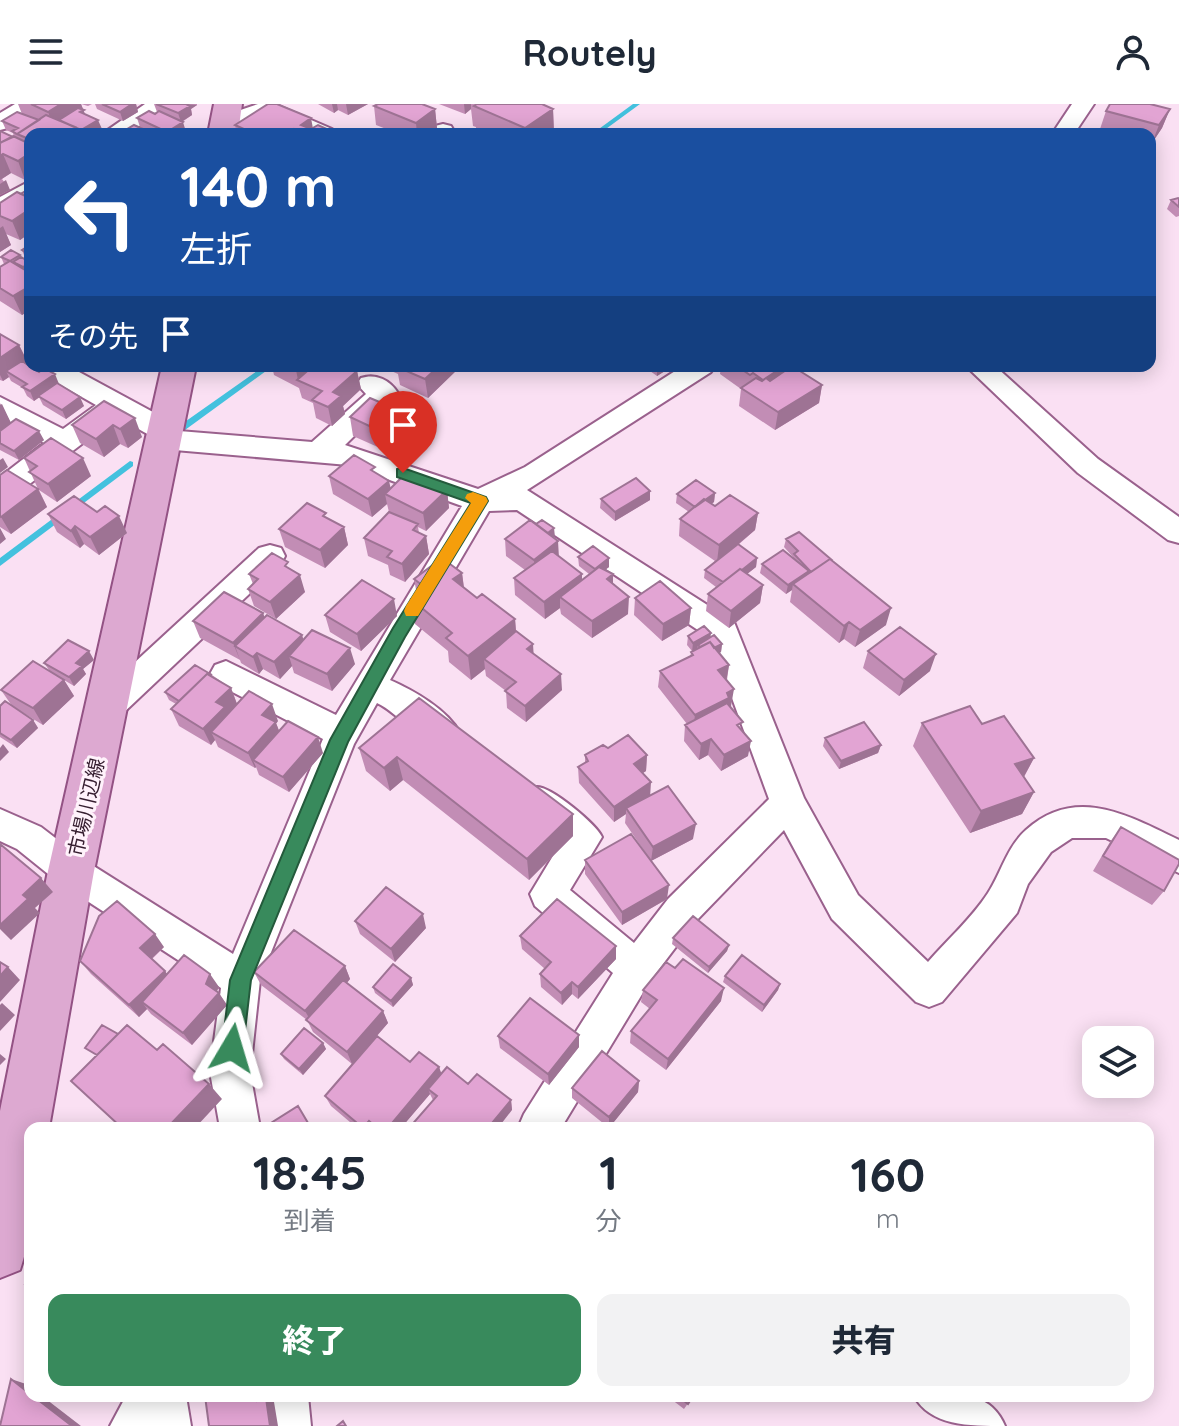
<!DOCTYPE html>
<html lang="ja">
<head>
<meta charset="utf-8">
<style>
	:root { --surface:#fff; --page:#f2f2f3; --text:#1f2937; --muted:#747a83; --accent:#388a5c }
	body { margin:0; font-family:Quicksand,"Noto Sans JP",sans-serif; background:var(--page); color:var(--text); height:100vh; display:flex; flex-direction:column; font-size:30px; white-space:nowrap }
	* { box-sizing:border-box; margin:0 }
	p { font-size:26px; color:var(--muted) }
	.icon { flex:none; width:44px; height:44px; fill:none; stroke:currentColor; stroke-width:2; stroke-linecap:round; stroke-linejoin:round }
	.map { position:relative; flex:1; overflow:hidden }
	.panel { position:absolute; left:24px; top:1018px; width:1130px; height:280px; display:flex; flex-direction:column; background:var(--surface); border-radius:16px; box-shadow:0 4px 20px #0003 }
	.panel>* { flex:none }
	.hud { position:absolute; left:24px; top:24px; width:1132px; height:244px; border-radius:16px; box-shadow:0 4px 20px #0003; background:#1a4fa0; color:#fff; overflow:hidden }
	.tools { position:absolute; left:1082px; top:922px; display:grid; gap:16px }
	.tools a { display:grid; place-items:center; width:72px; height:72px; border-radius:16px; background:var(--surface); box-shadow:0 4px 20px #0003; font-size:40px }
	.pin { position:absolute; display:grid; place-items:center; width:68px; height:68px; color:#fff; margin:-82px -34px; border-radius:50% 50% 50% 0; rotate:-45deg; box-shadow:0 0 8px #0007 }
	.pin .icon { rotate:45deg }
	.me { position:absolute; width:88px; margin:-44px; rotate:7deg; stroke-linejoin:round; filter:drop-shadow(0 0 6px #0008) }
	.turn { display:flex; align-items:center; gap:28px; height:168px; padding:0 24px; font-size:36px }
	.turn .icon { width:104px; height:104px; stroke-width:2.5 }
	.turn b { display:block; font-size:56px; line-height:68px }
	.then { display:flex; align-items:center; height:76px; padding:0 24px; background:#0003; gap:16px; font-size:30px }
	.eta { display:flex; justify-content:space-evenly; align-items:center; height:136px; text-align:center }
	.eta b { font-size:48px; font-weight:800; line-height:56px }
	.primary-button { display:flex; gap:16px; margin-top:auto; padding:16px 24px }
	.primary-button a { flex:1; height:92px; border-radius:16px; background:var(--accent); color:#fff; font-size:32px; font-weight:800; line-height:92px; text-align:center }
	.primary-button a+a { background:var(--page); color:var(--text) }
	header { display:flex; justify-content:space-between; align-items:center; height:104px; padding:0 24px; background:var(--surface); font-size:36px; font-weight:800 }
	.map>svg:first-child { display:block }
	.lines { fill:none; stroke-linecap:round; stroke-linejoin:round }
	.stream { fill:#43c1de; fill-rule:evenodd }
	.minor-casing { stroke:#9a618d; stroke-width:4 }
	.major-casing { stroke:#935284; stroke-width:4 }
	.minor { fill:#fff; fill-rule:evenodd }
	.major { fill:#dda9d1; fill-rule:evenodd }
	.wall { fill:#c28db5 }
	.shaded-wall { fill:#9e7394 }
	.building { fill:#e2a4d3; stroke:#9e7394; stroke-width:2 }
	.route { fill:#388a5c; stroke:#245a3c; stroke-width:2 }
	.slow { fill:#f59e0b }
	.labels { text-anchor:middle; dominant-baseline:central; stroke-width:6; stroke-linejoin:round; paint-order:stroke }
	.street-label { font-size:20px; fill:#351d2f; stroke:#fff2fb }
</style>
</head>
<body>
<header><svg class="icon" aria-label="menu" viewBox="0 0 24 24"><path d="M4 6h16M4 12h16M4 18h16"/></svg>Routely<svg class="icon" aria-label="person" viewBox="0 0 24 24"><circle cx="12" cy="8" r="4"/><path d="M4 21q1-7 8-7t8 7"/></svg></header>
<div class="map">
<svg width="1179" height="1322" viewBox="0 0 1179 1322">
	<rect width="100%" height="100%" fill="#fae0f3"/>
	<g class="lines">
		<path class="stream" d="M633,0H640L599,30H592Z
			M264,262H273L185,326H179V322Z
			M130,357L133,358V362L0,462V454Z"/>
		<g class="minor-casing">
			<path id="minor" d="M15,0H41L8,24L0,26V9Z
				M145,0H171L128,30H102Z
				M258,0H274L332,25L335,30H305L265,13L225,26L214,19L217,14Z
				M1072,0H1094L1074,30H1052Z
				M443,20L451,22L454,27L452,30H428L435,22Z
				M30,77V94L0,110V93Z
				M34,262H68L175,320L179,327L312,338L366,290L357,280L361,274C376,269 390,276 398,289L345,341L478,385L525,363L683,262H715L711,268L527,386L734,518L804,694L858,791L928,858C947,836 972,814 988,789C1001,769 1007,743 1026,726C1076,681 1129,712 1179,736V769L1106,734H1072L1051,748L1028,780L1017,809L942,898L929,903L916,898L832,815L784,726L694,819L650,877L561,1024H518L524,1010L613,869L535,802L530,790L562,737L525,708L520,698L525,688C529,686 533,683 537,683C552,683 596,720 602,733L570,786L634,839L668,795L769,695L710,534L517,406L489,407L390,576C413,586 448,606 460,629L455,639C424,649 403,611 377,599L354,640L260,876L250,968L260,1024H220L210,968L221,884L58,778L17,745L0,737V705L41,723L84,756L233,850L323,635L215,579L210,570L215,561L226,557L336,611L462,402L348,361L163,345L153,342L149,335L151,332L117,313L10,395L0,398V373L44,339L0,314V293L63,325L96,301L38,268Z
				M966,262H995L1098,355L1179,413V439L1168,436L1078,369Z
				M270,441L281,444L285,452L281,460L120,612L108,616L96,612L92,603L96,594L259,444Z
				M126,1292H186L191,1322H110Z
				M262,1292H308L311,1322H265Z
				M914,1292C951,1292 988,1282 1005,1322C968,1322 931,1322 914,1292Z"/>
		</g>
		<g class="major-casing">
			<path id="major" d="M214,0H242L238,30H208Z
				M162,262H196L94,767L49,1024H30V1133L20,1166L0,1174V1007L48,767Z"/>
		</g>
		<use href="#minor" class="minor"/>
		<use href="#major" class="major"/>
	</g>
	<path class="wall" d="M18,0H92L88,2L81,0L85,10L102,25L94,30H30V72L25,76L11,69L2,75L10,86L0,91V27L14,33L13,29L6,26L2,17L22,10Z
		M95,0H136L138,8L123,17L97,5Z
		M154,0H197V1L191,5L192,11L182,18L186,28L182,30H154L140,23L137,14L157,8Z
		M318,0H368L348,11L338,6L334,9Z
		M439,0H542L553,5L554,30H478L476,29V23L473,22L471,5L465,10Z
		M374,2L435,5L437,24L429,30H399L376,21Z
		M1170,5L1162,24L1152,39H1150V30H1118L1100,25L1106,7Z
		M235,21L313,25L338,30H237Z
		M30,84V129L20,136L6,130L11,141L0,148V99Z
		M1179,95V112L1176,113L1167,105L1171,96Z
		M30,141V206L22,211L0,197V163L4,160L1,153L20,151L21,154L26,156L22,146Z
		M0,230L19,241L28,259L27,260L59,280L84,302L66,315L43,301L39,293L34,297L27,292L23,284L11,277L9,273L3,277L0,276Z
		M272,262H346L357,267L361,285L343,302L345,310L332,322L316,314L313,299L302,294L299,284L274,271Z
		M380,262H461L428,294L400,281L398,270Z
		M643,262H673L657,272Z
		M721,262H788L787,265L822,281L819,299L775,326L739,302L741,285L720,270Z
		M104,297L142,333L128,344L120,340L104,353L80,339L72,321Z
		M0,299L11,319L44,336L19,356L0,346Z
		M350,313H415L418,331L398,352L353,332Z
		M24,354L91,372L57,398L39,386L47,403L11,430L0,423V371L38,385Z
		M376,369L391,384L447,386L449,404L426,427L418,423L419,429L426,432L429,450L405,478L390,471L388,461L368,452L364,434L389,408L387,400L372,413L333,390L329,372Z
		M715,389L714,398L711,400L715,402L758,409L755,426L738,441L757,454L756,463L747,470L763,481L760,499L729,524L706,507L708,490L716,483L704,474L705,466L715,457L679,432L680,415L689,408L676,399L677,390Z
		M601,395L650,396L615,417L600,404Z
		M48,410L127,429L99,451L84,440L80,444L57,428Z
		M328,415L344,423L348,441L325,464L285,443L279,425Z
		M536,420L554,424V434L558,452L582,476L589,470L579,462L578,453L609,463L605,466L628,510L592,534L561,510L560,504L545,515L515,491L514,474L525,466L506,452L505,435Z
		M786,435L886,521L855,543L844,535L839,539L790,498L792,486L786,490L760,469L762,460L793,454V453L784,443Z
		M291,465L305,488L276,515L254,502L248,485L253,480L249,470Z
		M462,469L464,483L477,494L515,515L516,528L562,586L526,618L507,604L506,587L486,572L485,565L471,576L449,558L448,547L415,520L411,495L417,491L414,475Z
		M635,494L691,504L689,521L662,537L634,511Z
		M263,509L264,513L302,531L303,536L355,560L332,587L294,569L292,562L280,575L263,565L259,570L241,559L240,556L200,534L193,517Z
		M325,511L397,512L361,547L330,528Z
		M688,532L711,533L722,540L721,548L719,549L729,561L727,576L731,602L729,603L741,626L748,652L721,667L708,651L699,656L684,637L685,621L687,620L658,583L660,567L690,552L692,547L687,541Z
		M868,547L930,567L899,592L863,564Z
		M94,556L83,565L86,570L74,582L64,576L74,592L43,621L12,602L1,586L49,566L44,559Z
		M212,571L231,584L237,600L278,617L276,619L279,627L323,649L289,688L259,671L256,663L255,664L218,643L215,636L211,641L179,622L171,605L176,600L169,596L165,588Z
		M419,594L573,710V732L529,776L403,676L390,687L366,667L359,644Z
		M0,602L33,616L38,624L17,644L0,633Z
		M922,619L982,620L1034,654L1024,673L1034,688L1022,710L970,729L913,642Z
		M825,634L881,641L878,649L839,665L823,642Z
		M608,644L647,651L646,667L642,669L650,692L693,735L651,757L625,719L626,710L614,718L579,679L578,663L585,659V651Z
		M1121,723L1164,787L1152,801L1093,767L1110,738Z
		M585,756L667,795L622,821L585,770Z
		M355,817L426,824L395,858L360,830Z
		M520,832L616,842V855L578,895L572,890L562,901L541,883L540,870L545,865L522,845Z
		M673,834L729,841L727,847L708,869L672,840Z
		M164,843L152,855L167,870L219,883L217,887L227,901L192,941L151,910L147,905L139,913L91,870L80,857Z
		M345,862L350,875L347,879L383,907L388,919L377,932L410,958L439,963L441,970L511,996L512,1006L433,996L430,990L401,1024H357L331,1002L325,992L352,960L313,928L307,916L261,881L254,868Z
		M725,872L780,880L778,886L762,908L723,878Z
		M411,874L413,881L393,903L375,889L373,883Z
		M643,886L721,897L666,966L630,939L631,927L650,905L641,898Z
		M498,932L579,943L549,981L500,944Z
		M323,939L326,945L303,971L284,955L281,950Z
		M639,977L638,988L609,1024L572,994V984Z
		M667,1292H693L684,1305Z"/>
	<path class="shaded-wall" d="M61,0H81L87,16L55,26L48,8Z
		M132,0H136L138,8L123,17L120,8Z
		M183,0L197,1L191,5L192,11L181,18L178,9Z
		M332,0H337L338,6L334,9Z
		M346,0H368L348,11Z
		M464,0H471V5L465,10Z
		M435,5L437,24L429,30H417L416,19Z
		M553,5L554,30H525V24Z
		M1170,5L1162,24L1152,39L1159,21Z
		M311,14L314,30L301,21Z
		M98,16L102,25L94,30H83L81,26Z
		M183,18L186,28L182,30H168L167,28Z
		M75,23L78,30H64Z
		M0,48L3,50L11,69L0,76Z
		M30,49V72L25,76L18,57Z
		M6,76L10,86L0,91V80Z
		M30,105V129L20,136L12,117Z
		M3,122L11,141L0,148V124Z
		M28,160L30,166V171L27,172L23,163Z
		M30,182V206L22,211L13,192Z
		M19,241L28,259L12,271L6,267L9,273L3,277L0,271V254Z
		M301,262H329L298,276L296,266Z
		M439,262H461L428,294L425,275Z
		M659,262H673L657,272V263Z
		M784,262H788L785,278L763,276Z
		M357,267L361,285L343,302L345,310L332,322L328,303L333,288Z
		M55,270L59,280L34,297L30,287Z
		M822,281L819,299L775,326L778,308Z
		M80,293L84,302L66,315L62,306Z
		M2,300L11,319L0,335V301Z
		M415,313L418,331L398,352L395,334Z
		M135,314L142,333L128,344L120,325Z
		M113,321L120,340L104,353L96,335Z
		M39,327L44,336L19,356L14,347Z
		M3,354L8,363L0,369V356Z
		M83,354L91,372L57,398L48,380Z
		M389,377L393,394L385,390L387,400L372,413L368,395Z
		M38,385L47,403L11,430L1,413Z
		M447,386L449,404L426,427L423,409Z
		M650,387V396L615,417V408Z
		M715,389L714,398L695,412L696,403Z
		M758,409L755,426L717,458L719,441Z
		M119,412L127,429L99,451L90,433Z
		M75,422L84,440L80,444L71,427Z
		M344,423L348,441L325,464L320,446Z
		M0,424L6,435L0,440Z
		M554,424L555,433L545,441V432Z
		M426,432L429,450L405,478L402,460Z
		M558,437L559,454L535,474L534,456Z
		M609,454V463L594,474L595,465Z
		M757,454L756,463L723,489L725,480Z
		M809,467L807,476L793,480L792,486L786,490L788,481Z
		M462,469L465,494L453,475Z
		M582,470V487L560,493V504L545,515L544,498Z
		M613,470V487L607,475Z
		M300,471L305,488L276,515L270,498Z
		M763,481L760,499L729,524L731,507Z
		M629,493L628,510L592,534V517Z
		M394,495L397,512L361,547L357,530Z
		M691,504L689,521L662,537L663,520Z
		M891,504L886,521L855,543L860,526Z
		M263,509L269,526L235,542L240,556L233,539Z
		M515,515L517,540L484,555L485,565L471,576L468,552Z
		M849,518L844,535L839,539L844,522Z
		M711,529L710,537L698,541L697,545L692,548L693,539Z
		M302,531L307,548L289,552L292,562L280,575L274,558Z
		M533,540L534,556L527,545Z
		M722,540L721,548L703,558L704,549Z
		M350,544L355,560L332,587L327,570Z
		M89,547L94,556L83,565L86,570L74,582L69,573L76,559Z
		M257,549L263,565L259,570L253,553Z
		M936,550L930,567L899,592L904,576Z
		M729,561L726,578L718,566Z
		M561,570L562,586L526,618L525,602Z
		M64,576L74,592L43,621L33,604Z
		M231,584L237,600L211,628L215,636L211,641L203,625L216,598Z
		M734,585L731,602L693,627L695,611Z
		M272,600L278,617L276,619L282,634L253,656L256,663L255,664L248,649L262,611Z
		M33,616L38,624L17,644L11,636Z
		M318,633L323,649L289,688L283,673Z
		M711,635L708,651L699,656L701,640Z
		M751,637L748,652L721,667L724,651Z
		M3,640L9,648L0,657V644Z
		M881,641L878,649L839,665L841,657Z
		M647,651L646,667L633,676L634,660Z
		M397,653L403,676L390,687L384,664Z
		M1034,654L1022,676L1015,660Z
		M651,678L650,694L626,704V710L614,718V703Z
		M1034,688L1022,710L970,729L981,707Z
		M573,710V732L529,776L527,755Z
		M696,720L693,735L651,757L653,743Z
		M41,774L53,788L35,804L40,809L11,836L0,825V821L23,791Z
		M669,781L667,795L622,821V808Z
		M423,810L426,824L395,858L391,845Z
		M155,830L164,843L149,857L140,844Z
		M729,841L727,847L708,869L709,863Z
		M616,842V855L578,895V883Z
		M345,862L350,875L312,919L305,907Z
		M8,863L20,876L0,898V872Z
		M165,867L174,880L142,898L147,905L139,913L129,901Z
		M210,870L219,883L214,892L206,880Z
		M411,874L413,881L393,903L391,897Z
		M572,878V890L562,901L561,889Z
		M780,880L778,886L762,908L764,901Z
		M724,884L721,897L666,966L668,955Z
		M219,889L227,901L192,941L183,929Z
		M2,899L15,911L0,927V901Z
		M383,907L388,919L352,960L347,948Z
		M579,931V943L549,981L548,970Z
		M323,939L326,945L303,971L299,965Z
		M0,950L6,955L0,961Z
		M439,963L443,974L428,985L430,990L401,1024H388Z
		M639,977L638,988L609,1024V1013Z
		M209,980L222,995L195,1024H167Z
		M511,996L512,1006L498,1024H488Z
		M369,1017L372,1024H363Z
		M11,1275L26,1280L30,1283V1290Z
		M33,1292H42L81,1322H72Z
		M256,1292H264L265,1301L257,1297Z
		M266,1294L274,1298L278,1322H270Z"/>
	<path class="building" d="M31,0H61L48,8Z
		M102,0H132L120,8Z
		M156,0H186L190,2L178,9Z
		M268,0H277L311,14L301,21L311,25L318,21L338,30H306L294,25L287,30H240L246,26L235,21Z
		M378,0H422L435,5L416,19L374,2Z
		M477,0H542L553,5L525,24L474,2Z
		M1110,0H1150L1170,5L1159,21L1106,7Z
		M78,4L84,6L80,8L98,16L81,26L59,16Z
		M149,7L155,10L159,7L183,18L167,28L137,14Z
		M17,8L39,16L17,30L12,27L18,24L2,17Z
		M46,11L75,23L64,30H30L29,35L17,30Z
		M134,21L154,30H119Z
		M0,27L13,33L0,39Z
		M13,32L30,40V49L18,57L3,50L0,52V39Z
		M30,84V94L21,90Z
		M17,88L30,94V105L12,117L0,112V99Z
		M1178,94L1179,95V103L1171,96Z
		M30,141V151L22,146Z
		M11,146L20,151L10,157L1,153Z
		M21,153L26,156L28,160L23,163L13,158Z
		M10,157L30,169V182L13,192L0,184V163Z
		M0,230L19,241L0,254Z
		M22,257L39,268L44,264L55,270L30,287L22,283L27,280L6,267Z
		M288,262H301L296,266Z
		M313,262H346L357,267L333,288L341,292L328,303L312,296L322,287L297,276Z
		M398,262H439L425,275L397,263Z
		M737,262H784L763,276L753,269L750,271Z
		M792,262L822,281L778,308L741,284L756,274L762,277L766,274L770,277Z
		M57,279L80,293L62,306L38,292Z
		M370,294L415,313L395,334L350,313Z
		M104,297L135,314L120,325L113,321L96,335L72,321Z
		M16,315L39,327L14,347L0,339V327Z
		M51,334L83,354L48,380L29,368L37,362L24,354Z
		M354,351L375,363L371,366L389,377L368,395L329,372Z
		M7,366L38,385L1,413L0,412V371Z
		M408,367L447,386L423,409L385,390Z
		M636,374L650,387L615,408L601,395Z
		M696,376L715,389L695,403L677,390Z
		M730,391L758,409L719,441L680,415L704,395L715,402Z
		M74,392L97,408L105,402L119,412L90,433L75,422L71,427L48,410Z
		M307,399L326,409L323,412L344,423L320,446L279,425Z
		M389,408L418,420L413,426L426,432L402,460L387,453L392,447L364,434Z
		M530,416L558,437L534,456L505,435Z
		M542,416L554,424L548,429L536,420Z
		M799,428L833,457L830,455L811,468L794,450L798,447L786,435Z
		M738,440L757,454L742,466L740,465L723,478L705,466Z
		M593,442L609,454L595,465L578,453Z
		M783,446L809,467L788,481L762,460Z
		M552,447L582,470L544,498L514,474Z
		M272,449L288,458L285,462L300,471L270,498L248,485L258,475L249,470Z
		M442,454L462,469L453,475L477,494L482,490L515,515L468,552L446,534L452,529L411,495L426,484L414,475Z
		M830,455L891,504L860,526L849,518L844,522L793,480Z
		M599,463L613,470L607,475L629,493L592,517L560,493Z
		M740,465L763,481L731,507L708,490Z
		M362,476L394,495L357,530L325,511Z
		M660,477L691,504L663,520L635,494Z
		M224,488L263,509L233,539L193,517Z
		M267,511L302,531L274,558L257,549L253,553L235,542Z
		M704,522L711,529L693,539L688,532Z
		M900,523L936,550L904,576L868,547Z
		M312,526L350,544L327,570L289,552Z
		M516,527L533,540L527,545L561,570L525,602L505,587L516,578L484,555Z
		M714,531L722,540L714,544L710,538L700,543L698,541Z
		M68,536L89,547L76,559L82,562L69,573L44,559Z
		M710,538L729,561L718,566L734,585L727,589L729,594L695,611L660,567L693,551L691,548Z
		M33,557L64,576L33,604L1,586Z
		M195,561L212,571L207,570L179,597L165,588Z
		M207,570L231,584L216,598L225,603L203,625L171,605Z
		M249,587L272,600L262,611L276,618L248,649L211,628Z
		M419,594L573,710L527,755L397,653L384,664L359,644Z
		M5,597L33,616L11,636L0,629V602Z
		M727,599L743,618L737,621L751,637L724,651L711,635L701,640L685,621Z
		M970,602L982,620L1004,612L1034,654L1015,660L1034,688L981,707L922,619Z
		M288,617L318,633L283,673L253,656Z
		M864,618L881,641L841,657L825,634Z
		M628,631L647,651L634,660L651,678L614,703L578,663L588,657L585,651L603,641L608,644Z
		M668,682L696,720L653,743L626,704Z
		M1121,723L1179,756V760L1164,787L1103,752Z
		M631,730L669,781L622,808L585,756Z
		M0,740L41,774L23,791L28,795L0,821Z
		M386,783L423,810L391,845L355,817Z
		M557,795L616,842L578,883L572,878L561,889L540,870L551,858L520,832Z
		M117,797L155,830L140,844L165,867L129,901L80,857L99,812Z
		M693,812L729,841L709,863L673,834Z
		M294,826L345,862L305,907L254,868Z
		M184,851L210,870L206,880L219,889L183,929L142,898Z
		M742,851L780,880L764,901L725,872Z
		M683,855L724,884L668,955L631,927L657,896L643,886L666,858L675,864Z
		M0,858L8,863L0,872Z
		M393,860L411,874L391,897L373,883Z
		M343,876L383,907L347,948L306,916Z
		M530,894L579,931L548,970L498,932Z
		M102,921L118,930L97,951L85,944Z
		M127,921L157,946L163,940L209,980L167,1024H122L71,977Z
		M304,924L323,939L299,965L281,950Z
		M377,932L410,958L419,948L439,963L388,1024H377L369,1017L363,1024L325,992Z
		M602,947L639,977L609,1013L572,984Z
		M447,963L468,980L477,970L511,996L488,1024H409L437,992L428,985Z
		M298,1002L311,1024H263Z
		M30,1160V1180H25Z
		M11,1275L30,1290V1292H33L72,1322H0Z
		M205,1292H256L257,1297L266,1294L270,1322H209Z
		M678,1292H693L688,1300Z
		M343,1317L346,1322H337Z"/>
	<path class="route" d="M403,364L486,393L488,397L405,533L348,638L251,876L243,944L240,951L232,954L225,951L222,944L230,876L330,636L393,524L471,399L397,373V365Z"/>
	<path class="slow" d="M473,388L486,393L488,397L418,512H406L404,507L406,502L471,399L465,394L467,390Z"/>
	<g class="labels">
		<g class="street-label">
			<text transform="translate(86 703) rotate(-77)">市場川辺線</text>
		</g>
	</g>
</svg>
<div class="tools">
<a><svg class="icon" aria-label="layers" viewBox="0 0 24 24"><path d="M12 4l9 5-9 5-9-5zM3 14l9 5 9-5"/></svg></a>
</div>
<div class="pin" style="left:403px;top:369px;background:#d93025"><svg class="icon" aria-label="arrive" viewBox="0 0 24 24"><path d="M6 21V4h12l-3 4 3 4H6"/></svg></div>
<svg class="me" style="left:232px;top:944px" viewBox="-20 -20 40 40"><path d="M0-17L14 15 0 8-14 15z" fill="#388a5c" stroke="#fff" stroke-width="4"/></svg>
<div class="hud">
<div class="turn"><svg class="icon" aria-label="left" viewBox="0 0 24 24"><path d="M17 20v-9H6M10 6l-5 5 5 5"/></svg><div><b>140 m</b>左折</div></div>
<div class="then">その先<svg class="icon" aria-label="arrive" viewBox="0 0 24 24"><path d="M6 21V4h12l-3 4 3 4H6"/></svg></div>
</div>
<section class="panel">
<div class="eta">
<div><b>18:45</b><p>到着</p></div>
<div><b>1</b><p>分</p></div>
<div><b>160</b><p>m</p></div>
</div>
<div class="primary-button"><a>終了</a><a>共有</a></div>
</section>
</div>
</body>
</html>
